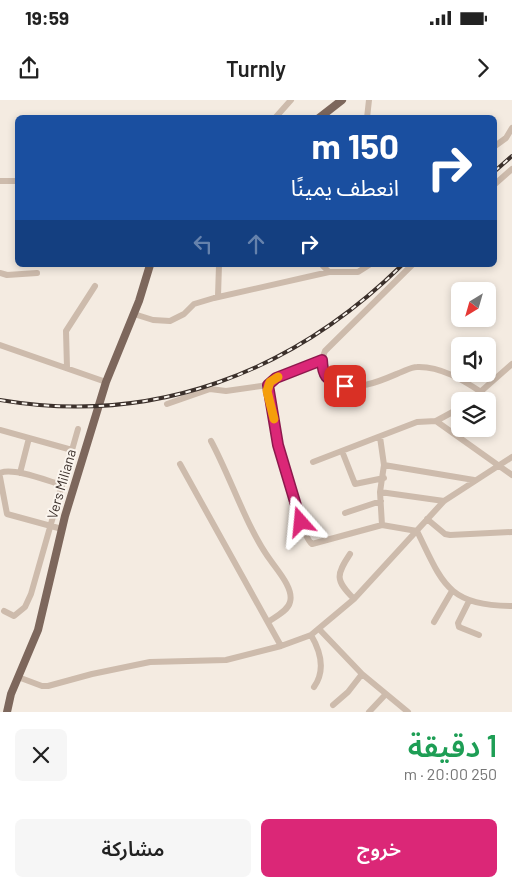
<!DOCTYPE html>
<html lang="ar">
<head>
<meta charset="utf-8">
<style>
	:root { --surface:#fff; --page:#f6f6f6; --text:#222; --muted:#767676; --accent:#db2777 }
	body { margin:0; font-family:Barlow,"Noto Sans Arabic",sans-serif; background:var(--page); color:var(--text); direction:rtl; height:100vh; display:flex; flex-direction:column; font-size:19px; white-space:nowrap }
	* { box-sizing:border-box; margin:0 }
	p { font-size:16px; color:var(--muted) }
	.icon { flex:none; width:28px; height:28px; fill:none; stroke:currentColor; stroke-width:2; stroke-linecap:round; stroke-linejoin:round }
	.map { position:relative; height:612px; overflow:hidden; direction:ltr }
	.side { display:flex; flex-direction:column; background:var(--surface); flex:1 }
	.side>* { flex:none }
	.banner { position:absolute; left:15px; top:15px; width:482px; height:152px; border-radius:8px; box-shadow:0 2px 8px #0003; direction:rtl; background:#1a4fa0; color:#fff; overflow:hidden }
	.needle { width:32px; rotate:217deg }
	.tools { position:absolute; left:451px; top:182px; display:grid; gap:10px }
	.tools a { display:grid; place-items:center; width:45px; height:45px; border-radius:8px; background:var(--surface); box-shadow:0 2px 8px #0003; font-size:25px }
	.pin { position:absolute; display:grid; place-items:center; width:42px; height:42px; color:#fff; margin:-21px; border-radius:10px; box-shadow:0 2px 8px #0006 }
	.me { position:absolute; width:55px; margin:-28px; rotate:342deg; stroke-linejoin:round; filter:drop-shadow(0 0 4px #0008) }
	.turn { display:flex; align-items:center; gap:18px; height:105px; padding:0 15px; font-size:22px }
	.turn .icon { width:65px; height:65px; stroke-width:2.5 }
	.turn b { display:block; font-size:35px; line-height:42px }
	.lanes { display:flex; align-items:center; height:48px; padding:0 15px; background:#0003; justify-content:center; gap:25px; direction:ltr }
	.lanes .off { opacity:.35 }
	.round { display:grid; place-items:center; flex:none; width:52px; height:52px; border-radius:8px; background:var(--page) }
	.overview { display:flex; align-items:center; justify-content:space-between; height:85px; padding:0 15px }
	h1 { font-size:30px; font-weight:600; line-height:38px; color:#1e9e55 }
	.primary-button { display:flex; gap:10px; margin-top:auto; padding:10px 15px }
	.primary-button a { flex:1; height:58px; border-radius:8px; background:var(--accent); color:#fff; font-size:20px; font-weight:600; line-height:58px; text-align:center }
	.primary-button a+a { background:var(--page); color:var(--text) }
	.status { display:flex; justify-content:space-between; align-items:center; height:35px; padding:0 25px; background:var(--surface); direction:ltr }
	.status svg { height:14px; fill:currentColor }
	header { display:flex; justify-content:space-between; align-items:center; height:65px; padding:0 15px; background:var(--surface); font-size:22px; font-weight:600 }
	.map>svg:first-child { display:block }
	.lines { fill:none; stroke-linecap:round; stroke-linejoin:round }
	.minor { stroke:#cdbbac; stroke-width:6 }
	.major { stroke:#7d675c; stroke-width:8 }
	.rail-casing { stroke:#3b302b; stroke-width:4 }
	.rail { stroke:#fbf5ee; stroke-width:2; stroke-dasharray:5.5; stroke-linecap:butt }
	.route-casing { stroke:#8e194d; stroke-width:12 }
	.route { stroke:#db2777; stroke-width:9 }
	.slow { stroke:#f59e0b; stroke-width:9 }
	.labels { text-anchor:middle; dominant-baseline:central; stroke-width:4; stroke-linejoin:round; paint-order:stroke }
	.street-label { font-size:14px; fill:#3b302b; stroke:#fbf5ee }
</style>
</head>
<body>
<div class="status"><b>19:59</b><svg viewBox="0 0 49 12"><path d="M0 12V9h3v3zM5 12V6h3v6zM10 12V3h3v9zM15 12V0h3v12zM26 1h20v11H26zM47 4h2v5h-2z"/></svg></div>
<header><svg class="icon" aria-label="forward" viewBox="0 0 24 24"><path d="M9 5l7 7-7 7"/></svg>Turnly<svg class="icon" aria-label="share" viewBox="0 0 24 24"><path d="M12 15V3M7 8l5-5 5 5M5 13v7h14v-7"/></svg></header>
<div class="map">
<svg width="512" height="612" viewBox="0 0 512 612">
	<rect width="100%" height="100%" fill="#f4ebe1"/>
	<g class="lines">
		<path class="minor" d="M275,18L291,0
			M367,18L369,0
			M495,46L506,38L512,28
			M0,81H18
			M495,84L512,69
			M322,165L329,172
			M412,165L325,251L322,259L276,278L268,285C266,304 299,435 312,444L382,425L417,431C443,484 447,505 512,506
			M0,173L7,175L37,173
			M218,196L219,165
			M134,214L153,220L170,221L184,214L194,204L214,198L329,172H358L369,165
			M0,245L106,282
			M322,259C323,273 324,277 336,282C359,291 378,282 399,273C405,271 411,267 417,267C440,266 463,280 481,292
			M67,268L66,231L95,186
			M470,301L512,264
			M167,304L210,289L226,291L268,285
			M436,321L512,375
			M0,330L72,350
			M380,337L384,365L380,392L382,425
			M211,341C231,378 247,429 271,461C278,471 294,489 290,502C288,511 275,517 268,522
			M342,351L355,384L384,378
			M313,362L417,322L436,321L460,308
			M180,364L281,546
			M384,365L474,380
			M0,373C13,367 48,381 62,385
			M20,373L29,338
			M0,377L7,414L62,429
			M380,392L444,401
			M345,413L381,401
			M427,419L445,434L450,435L512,432
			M350,454C336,475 335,480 354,499
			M469,501L458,523L459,527L479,535
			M4,511L14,516L25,507L31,494L78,329
			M434,522L452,491
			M319,529L362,574L408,612
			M311,535C321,552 326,570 314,587
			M18,577L42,586H48L92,574L150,562L226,560L281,546L311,535L354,499L444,401L512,357
			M333,605L348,592L362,574
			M369,612L385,595"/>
		<path class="major" d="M319,18L342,0
			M7,612L11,594L38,530L65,416L106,282L139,201L150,165"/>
		<g class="rail-casing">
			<path id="rail" d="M495,71L512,56
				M0,300C153,326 292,273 402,165"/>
		</g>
		<use href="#rail" class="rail"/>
	</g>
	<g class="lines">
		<g class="route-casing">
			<path id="route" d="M301,422L278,345L268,285L276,278L322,260C323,280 328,279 345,286"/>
		</g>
		<use href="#route" class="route"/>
		<path class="slow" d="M274,319L267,291L270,282L278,277"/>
	</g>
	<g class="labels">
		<g class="street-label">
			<text transform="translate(61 384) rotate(-74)">Vers Miliana</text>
		</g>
	</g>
</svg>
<div class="tools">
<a><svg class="needle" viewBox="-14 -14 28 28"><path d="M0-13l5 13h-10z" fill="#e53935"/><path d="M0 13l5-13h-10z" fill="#767676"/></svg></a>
<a><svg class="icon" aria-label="sound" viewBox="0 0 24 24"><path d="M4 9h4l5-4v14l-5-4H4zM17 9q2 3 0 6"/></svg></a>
<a><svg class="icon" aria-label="layers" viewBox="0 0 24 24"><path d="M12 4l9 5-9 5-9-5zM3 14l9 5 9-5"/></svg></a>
</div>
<div class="pin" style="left:345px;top:286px;background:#d93025"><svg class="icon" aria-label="arrive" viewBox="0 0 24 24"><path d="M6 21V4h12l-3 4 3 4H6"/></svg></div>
<svg class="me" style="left:301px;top:422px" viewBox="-20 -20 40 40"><path d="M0-17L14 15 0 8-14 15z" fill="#db2777" stroke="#fff" stroke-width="4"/></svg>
<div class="banner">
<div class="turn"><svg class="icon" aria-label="right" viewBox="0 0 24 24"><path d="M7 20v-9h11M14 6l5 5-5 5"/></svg><div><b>150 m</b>انعطف يمينًا</div></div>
<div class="lanes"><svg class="icon off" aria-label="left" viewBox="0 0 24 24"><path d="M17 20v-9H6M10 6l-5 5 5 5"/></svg><svg class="icon off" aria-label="ahead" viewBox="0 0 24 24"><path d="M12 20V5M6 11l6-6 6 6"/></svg><svg class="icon" aria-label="right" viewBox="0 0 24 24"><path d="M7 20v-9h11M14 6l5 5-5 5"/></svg></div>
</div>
</div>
<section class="side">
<div class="overview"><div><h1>1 دقيقة</h1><p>250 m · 20:00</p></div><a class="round"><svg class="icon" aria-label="close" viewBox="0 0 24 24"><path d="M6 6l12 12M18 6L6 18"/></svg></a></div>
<div class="primary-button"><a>خروج</a><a>مشاركة</a></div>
</section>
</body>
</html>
